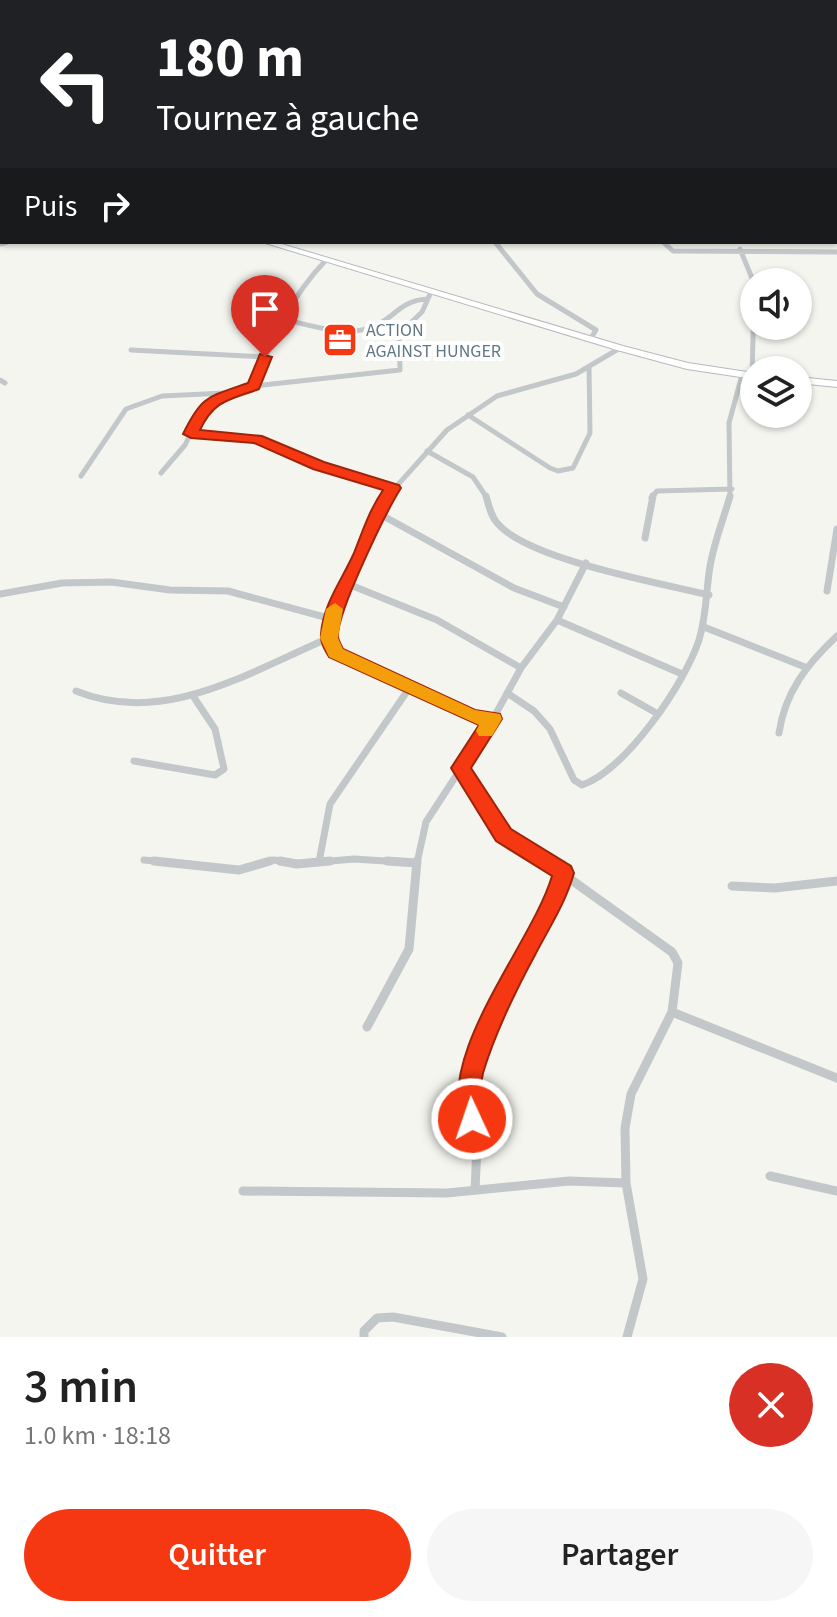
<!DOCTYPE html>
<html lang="fr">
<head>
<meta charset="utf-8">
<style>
	:root { --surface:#fff; --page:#f6f6f6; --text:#222; --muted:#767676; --accent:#f53811 }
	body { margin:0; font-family:"Source Sans 3",sans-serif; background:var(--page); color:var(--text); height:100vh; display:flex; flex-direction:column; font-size:30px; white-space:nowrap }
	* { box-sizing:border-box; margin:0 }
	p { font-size:26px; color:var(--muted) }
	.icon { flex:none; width:44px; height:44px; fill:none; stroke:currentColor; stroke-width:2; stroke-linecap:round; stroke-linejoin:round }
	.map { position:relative; height:1337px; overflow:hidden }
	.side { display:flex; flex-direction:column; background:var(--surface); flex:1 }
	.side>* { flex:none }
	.hud { position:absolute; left:0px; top:0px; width:838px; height:244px; box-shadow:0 2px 6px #0004; background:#202124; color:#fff; overflow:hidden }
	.fabs { position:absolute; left:740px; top:268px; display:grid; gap:16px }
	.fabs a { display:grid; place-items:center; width:72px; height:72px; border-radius:50%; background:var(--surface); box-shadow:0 2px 6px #0004; font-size:40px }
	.pin { position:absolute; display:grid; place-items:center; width:68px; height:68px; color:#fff; margin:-82px -34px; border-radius:50% 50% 50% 0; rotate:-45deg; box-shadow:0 0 8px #0007 }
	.pin .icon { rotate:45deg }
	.me { position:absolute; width:88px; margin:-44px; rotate:357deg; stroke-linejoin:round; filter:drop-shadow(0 0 6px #0008) }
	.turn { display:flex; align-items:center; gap:28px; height:168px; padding:0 24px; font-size:36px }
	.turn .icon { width:104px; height:104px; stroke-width:2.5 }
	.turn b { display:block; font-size:56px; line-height:68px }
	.then { display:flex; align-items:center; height:76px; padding:0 24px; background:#0003; gap:16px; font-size:30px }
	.round { display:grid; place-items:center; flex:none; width:84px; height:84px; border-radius:42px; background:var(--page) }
	.headline { display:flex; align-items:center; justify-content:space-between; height:136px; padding:0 24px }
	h1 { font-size:48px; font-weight:600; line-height:60px }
	.primary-button { display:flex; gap:16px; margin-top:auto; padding:16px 24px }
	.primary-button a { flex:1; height:92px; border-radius:48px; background:var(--accent); color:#fff; font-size:32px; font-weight:600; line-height:92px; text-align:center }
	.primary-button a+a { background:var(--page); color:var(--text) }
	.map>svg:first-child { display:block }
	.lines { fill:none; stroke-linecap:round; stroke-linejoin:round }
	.stream { stroke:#bccace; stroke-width:2 }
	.trunk-casing { stroke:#b6babd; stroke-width:2 }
	.minor-far3 { stroke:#c2c7ca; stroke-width:4 }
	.minor-far2 { stroke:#c2c7ca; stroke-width:5 }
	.minor-far1 { stroke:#c2c7ca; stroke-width:7 }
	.minor { stroke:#c2c7ca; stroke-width:9 }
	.trunk { fill:#fff; fill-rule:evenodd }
	.route { fill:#f53811; stroke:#9f240b; stroke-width:2 }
	.slow { fill:#f59e0b }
	.labels { text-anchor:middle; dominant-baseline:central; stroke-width:8; stroke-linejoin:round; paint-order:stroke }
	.far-poi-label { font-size:18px; fill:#617785; stroke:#fff; text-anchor:start }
</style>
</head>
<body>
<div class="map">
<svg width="837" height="1337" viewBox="0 0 837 1337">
	<rect width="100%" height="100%" fill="#f5f5f0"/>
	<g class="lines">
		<path class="stream" d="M554,2L557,0"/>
		<g class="trunk-casing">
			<path id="trunk" d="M0,111H2V116H0Z
				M262,242H275L623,346L688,363L754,373V379L687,369L617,350Z
				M798,377L837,381V387L798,383Z"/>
		</g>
		<path class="minor-far3" d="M25,2L28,0"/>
		<path class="minor-far2" d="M495,242L537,294L596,330L591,338
			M663,242L673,251L837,252
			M0,244L7,242
			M740,249L754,283
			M278,318C306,324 344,338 372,327C395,319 398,301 427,299
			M131,350L265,357
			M752,376L754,300
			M0,380L5,383
			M254,386L400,370L399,334L422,312L431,292
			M468,415L550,468L558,471L573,468L590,433L589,367
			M191,434L257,439L318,465L393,488
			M427,451L473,477L487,498
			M161,473L185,445L203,408L254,386C272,338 290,298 326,260
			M81,476L126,409L162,396L226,393
			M386,498L447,430L497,396L576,374L620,348
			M651,498L657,491L732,489
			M730,498L729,423L742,375"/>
		<path class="minor-far1" d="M388,496L376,512L362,553L334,611L329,638L335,653L472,717L493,719L521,668L557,620L682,674
			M486,496C489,506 491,517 498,524C530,560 660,583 709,595
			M376,512L514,588L564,607
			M645,538L653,496
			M348,584L437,620L521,668
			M827,591L837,529
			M0,594L62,583L111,582L170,590L228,591L332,619
			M557,620L586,563
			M704,627L805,667
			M76,691C164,727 249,672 329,638
			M507,693L534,711L550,729L574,780L582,785C626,770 685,683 699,640C706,617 706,596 709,573C712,547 723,521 730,496
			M621,693L658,714
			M779,733C785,692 807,664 837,636
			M134,761L215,775L224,769L215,729L193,696
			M461,768L503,835L548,863
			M144,860L173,863
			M319,862L330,804L410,687
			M263,863L274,860L292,863
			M307,863L354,859L417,863
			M417,863L426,822L493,719"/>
		<path class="minor" d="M154,861L239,870L270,861
			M280,861L297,864L330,861
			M387,861L417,863
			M545,861L672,952L678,963L672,1012L631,1094L625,1128L626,1183L643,1279L627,1337
			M732,886L775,888L837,881
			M672,1012L837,1078
			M367,1027L409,949L417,861
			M770,1176L837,1191
			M475,1190L477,1146L467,1093L471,1073L507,985L559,890L564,873
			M243,1191L447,1193L569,1181L626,1183
			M364,1337V1331L377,1318L393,1317L502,1337"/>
		<use href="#trunk" class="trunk"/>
	</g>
	<path class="route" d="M260,354L272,357L259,389C229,400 214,400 200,430L262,436L324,462L399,485L401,488C387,510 336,614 338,637C338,639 342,647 343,649L475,710L500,714L502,719L471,768L511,829L571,866L574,873C566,902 549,928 535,955C515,992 495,1033 483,1073C478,1092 488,1111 481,1127L472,1130L464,1127C433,1056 532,944 552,876L496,841L451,768L479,725L329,657C325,650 320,642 321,634C323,604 342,580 354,553C363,530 369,511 383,490L313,469L254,443L191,438L183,434C202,395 208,397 248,383Z"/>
	<path class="slow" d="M335,603L343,609L338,638L343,649L475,710L500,714L502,719L492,736H479L476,731L479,725L329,657L320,638L326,609Z"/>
	<defs>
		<g id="office-square" transform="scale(1.8)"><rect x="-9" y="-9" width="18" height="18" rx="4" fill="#f53811" stroke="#fff"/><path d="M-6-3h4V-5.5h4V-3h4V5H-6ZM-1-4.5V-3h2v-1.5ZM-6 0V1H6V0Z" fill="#fff"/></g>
	</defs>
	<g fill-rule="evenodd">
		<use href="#office-square" x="340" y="340"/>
	</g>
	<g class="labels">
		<g class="far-poi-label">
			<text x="366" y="330">ACTION<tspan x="366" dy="21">AGAINST HUNGER</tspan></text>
		</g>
	</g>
</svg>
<div class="fabs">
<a><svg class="icon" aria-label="sound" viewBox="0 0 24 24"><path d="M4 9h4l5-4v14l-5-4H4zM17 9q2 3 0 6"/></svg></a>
<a><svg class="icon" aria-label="layers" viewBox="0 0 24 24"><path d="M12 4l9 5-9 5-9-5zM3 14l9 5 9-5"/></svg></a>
</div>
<div class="pin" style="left:265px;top:357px;background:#d93025"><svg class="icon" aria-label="arrive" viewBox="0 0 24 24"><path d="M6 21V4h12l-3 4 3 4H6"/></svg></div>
<svg class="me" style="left:472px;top:1119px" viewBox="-20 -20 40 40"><circle r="17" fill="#f53811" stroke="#fff" stroke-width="3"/><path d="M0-11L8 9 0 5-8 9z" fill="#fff"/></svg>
<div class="hud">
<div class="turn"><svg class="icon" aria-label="left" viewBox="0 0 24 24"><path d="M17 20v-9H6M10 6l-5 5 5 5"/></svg><div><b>180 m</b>Tournez à gauche</div></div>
<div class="then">Puis<svg class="icon" aria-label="right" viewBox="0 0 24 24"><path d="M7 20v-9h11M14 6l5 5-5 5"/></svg></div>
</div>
</div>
<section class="side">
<div class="headline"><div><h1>3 min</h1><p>1.0 km · 18:18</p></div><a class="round" style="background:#d93025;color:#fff"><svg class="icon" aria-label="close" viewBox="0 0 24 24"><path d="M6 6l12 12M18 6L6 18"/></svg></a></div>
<div class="primary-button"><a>Quitter</a><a>Partager</a></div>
</section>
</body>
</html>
